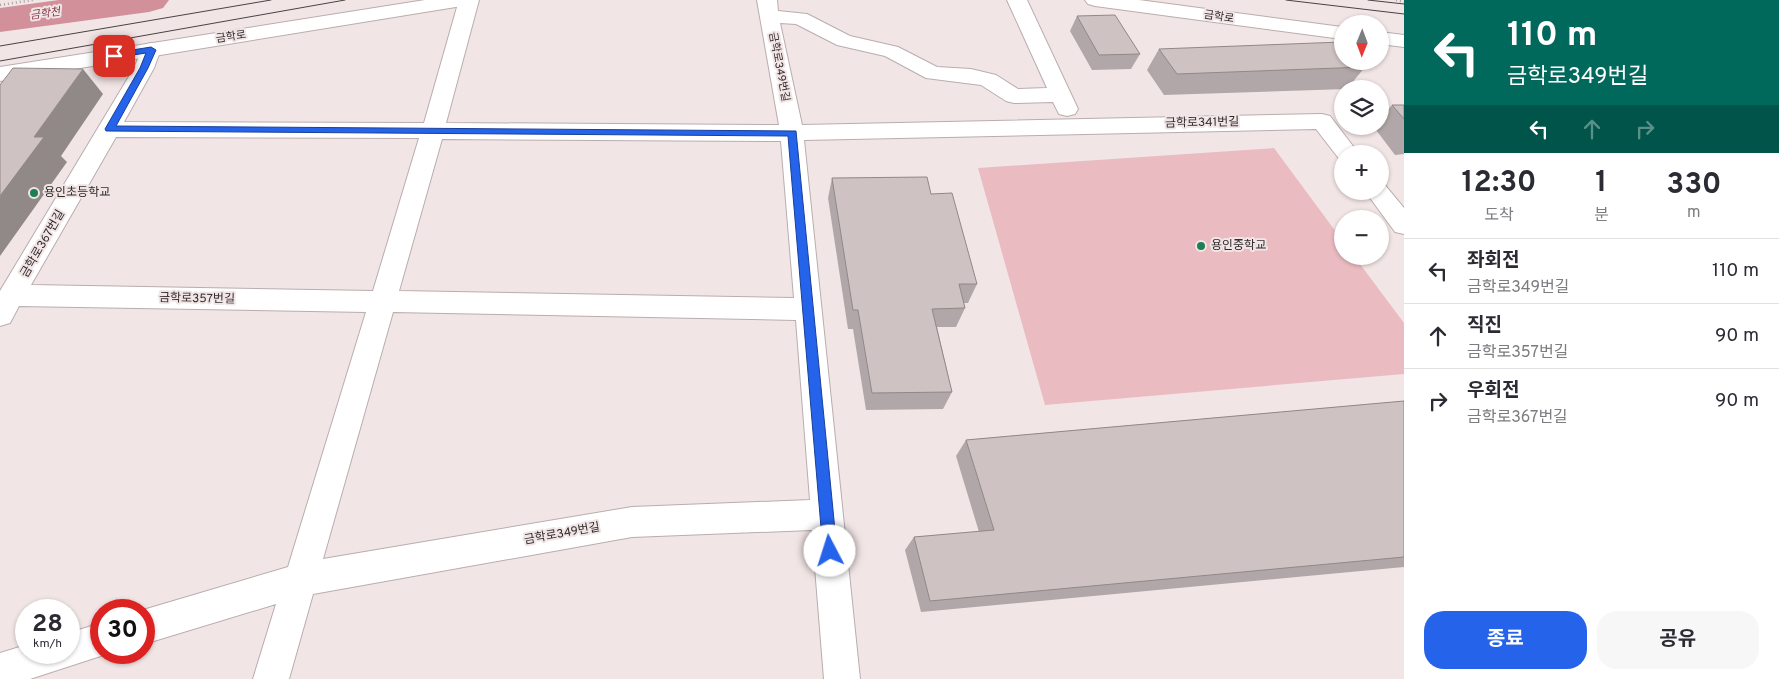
<!DOCTYPE html>
<html lang="ko">
<head>
<meta charset="utf-8">
<style>
	:root { --surface:#fff; --page:#f7f7f7; --text:#2b2b33; --muted:#7c7c81; --line:#e1e1e2; --accent:#2563eb }
	body { margin:0; font-family:Overpass,"Noto Sans KR",sans-serif; background:var(--page); color:var(--text); height:100vh; display:flex; flex-direction:column; font-size:19px; white-space:nowrap }
	* { box-sizing:border-box; margin:0 }
	p { font-size:16px; color:var(--muted) }
	.icon { flex:none; width:28px; height:28px; fill:none; stroke:currentColor; stroke-width:2; stroke-linecap:round; stroke-linejoin:round }
	.map { position:relative; flex:1; overflow:hidden }
	.details { display:flex; flex-direction:column; background:var(--surface); width:375px }
	.details>* { flex:none }
	.hud { background:#00695c; color:#fff; overflow:hidden }
	.needle { width:32px; rotate:181deg }
	.tools { position:absolute; left:1334px; top:15px; display:grid; gap:10px }
	.tools a { display:grid; place-items:center; width:55px; height:55px; border-radius:50%; background:var(--surface); box-shadow:0 1px 4px #0004; font-size:25px }
	.speed { position:absolute; left:15px; top:599px; display:flex; gap:10px; font-size:25px; font-weight:700; text-align:center }
	.speed>* { display:grid; place-content:center; width:65px; height:65px; border-radius:50%; background:var(--surface); box-shadow:0 1px 4px #0004; line-height:1 }
	.speed small { font-size:12px; font-weight:400 }
	.speed .limit { border:8px solid #d22; background:#fff; color:#111 }
	.pin { position:absolute; display:grid; place-items:center; width:42px; height:42px; color:#fff; margin:-21px; border-radius:10px; box-shadow:0 2px 8px #0006 }
	.me { position:absolute; width:55px; margin:-28px; rotate:355deg; stroke-linejoin:round; filter:drop-shadow(0 0 4px #0008) }
	.turn { display:flex; align-items:center; gap:18px; height:105px; padding:0 20px; font-size:22px }
	.turn .icon { width:65px; height:65px; stroke-width:2.5 }
	.turn b { display:block; font-size:35px; line-height:42px }
	.lanes { display:flex; align-items:center; height:48px; padding:0 20px; background:#0003; justify-content:center; gap:25px; direction:ltr }
	.lanes .off { opacity:.35 }
	.eta { display:flex; justify-content:space-evenly; align-items:center; height:85px; text-align:center }
	.eta b { font-size:30px; font-weight:700; line-height:35px }
	.primary-button { display:flex; gap:10px; margin-top:auto; padding:10px 20px }
	.primary-button a { flex:1; height:58px; border-radius:20px; background:var(--accent); color:#fff; font-size:20px; font-weight:700; line-height:58px; text-align:center }
	.primary-button a+a { background:var(--page); color:var(--text) }
	ul { padding:0; list-style:none }
	li { display:flex; align-items:center; gap:15px; height:65px; padding:0 20px; border-top:1px solid var(--line) }
	li div { flex:1 }
	li b { display:block; font-size:19px }
	li em { font-style:normal }
	main { display:flex; flex:1; min-height:0 }
	.map>svg:first-child { display:block }
	.green { fill:#eabcc2 }
	.lines { fill:none; stroke-linecap:round; stroke-linejoin:round }
	.river { fill:#d1909a; fill-rule:evenodd }
	.minor-casing { stroke:#b9adae; stroke-width:2 }
	.major-casing { stroke:#b9adae; stroke-width:2 }
	.path { stroke:#a99fa0; stroke-width:2.5; stroke-dasharray:1 3; stroke-linecap:butt }
	.minor { fill:#fff; fill-rule:evenodd }
	.major { fill:#fff; fill-rule:evenodd }
	.tram { stroke:#494343; stroke-width:1 }
	.wall { fill:#b2a7a8 }
	.shaded-wall { fill:#918888 }
	.building { fill:#cfc2c3; stroke:#918888 }
	.route { fill:#2563eb; stroke:#184099 }
	.poi-dot { fill:#207e55; stroke:#f2e5e6; stroke-width:2 }
	.labels { text-anchor:middle; dominant-baseline:central; stroke-width:4; stroke-linejoin:round; paint-order:stroke }
	.far-water-label { font-size:11px; font-style:italic; fill:#843646; stroke:#f2e5e6 }
	.far-street-label { font-size:11px; fill:#312c2c; stroke:#f2e5e6 }
	.street-label { font-size:12px; fill:#312c2c; stroke:#f2e5e6 }
	.poi-label { font-size:12px; fill:#312c2c; stroke:#f2e5e6; text-anchor:start }
</style>
</head>
<body>
<main>
<div class="map">
<svg width="1404" height="679" viewBox="0 0 1404 679">
	<rect width="100%" height="100%" fill="#f2e5e6"/>
	<path class="green" d="M1274,148L1342,240V256H1354L1404,323V374L1045,405L978,168Z"/>
	<g class="lines">
		<path class="river" d="M59,0H169L163,8L149,12L0,32V8Z"/>
		<g class="minor-casing">
			<path id="minor" d="M459,0H479L446,123L779,125L757,0H777L778,11L807,14L850,36L898,47L937,67L971,69L996,75L1018,89L1047,88L1007,0H1027L1078,109L1075,114L1067,116L1059,114L1053,102L1014,103L1006,101L981,85L926,78L885,56L837,45L796,24L780,23L802,125L1322,114L1330,116L1359,154H1342V160H1340L1316,129L804,140L860,679H824L812,530L632,537L313,594L289,679H253L276,604L144,644L143,610L288,567L366,312L19,306L10,323L0,326V291L134,68L144,45L151,43L158,45L161,49L154,68L124,122L424,123ZM116,137L419,138L373,291L31,285ZM442,139L781,141L794,298L399,291ZM393,312L796,320L810,500L632,507L323,559Z
				M1380,183L1385,185L1404,208V234L1395,232L1365,191H1380Z
				M101,623V652H113L30,679H0V653L26,645V652H69V633Z"/>
		</g>
		<g class="major-casing">
			<path id="major" d="M425,0H472L469,4L462,6L0,81V67Z
				M1085,0H1139L1342,27V39L1095,6L1088,4Z
				M1380,32L1404,35V47L1380,44Z"/>
		</g>
		<path class="path" d="M1396,0L1404,2
			M0,5L33,0"/>
		<use href="#minor" class="minor"/>
		<use href="#major" class="major"/>
		<path class="tram" d="M1286,0L1404,14
			M1368,0L1404,4
			M0,46L271,0
			M0,61L345,0"/>
	</g>
	<path class="wall" d="M1077,16L1140,54L1131,69L1092,70L1070,31Z
		M1159,49L1365,67L1347,89L1164,95L1147,70Z
		M1392,105H1404V154L1395,155L1373,126H1380V118Z
		M832,178L931,194L977,284L968,303H964L965,308L956,327H937L952,392L943,409L866,410L853,329H848L828,198Z
		M1404,401V567L921,612L905,550L914,537L979,532L956,456L966,440Z"/>
	<path class="shaded-wall" d="M83,69L103,94L61,156L67,162L0,256V196L34,137Z"/>
	<path class="building" d="M1115,15L1140,54L1099,55L1077,16Z
		M1342,42V61H1360L1365,67L1177,74L1159,49Z
		M13,68L83,69L34,137H44L0,196V85Z
		M1392,105H1404V119Z
		M927,177L931,194L952,193L977,284H959L965,308L932,309L952,392L872,393L858,310H853L832,178Z
		M1404,401V557L930,601L914,537L994,530L966,440Z"/>
	<path class="route" d="M151,47L156,50L148,68L116,126L796,131L837,551L835,555L830,557L825,555L823,551L788,136L106,131L105,129L140,68L146,53L114,58L109,56L114,53Z"/>
	<g class="poi-dot">
		<circle cx="34" cy="193" r="5"/>
		<circle cx="1201" cy="246" r="5"/>
	</g>
	<g class="labels">
		<g class="far-water-label">
			<text transform="translate(45 14) rotate(-8)">금학천</text>
		</g>
		<g class="far-street-label">
			<text transform="translate(1219 17) rotate(8)">금학로</text>
			<text transform="translate(231 37) rotate(-9)">금학로</text>
			<text transform="translate(779 67) rotate(79)">금학로349번길</text>
		</g>
		<g class="street-label">
			<text transform="translate(1202 123) rotate(-1)">금학로341번길</text>
			<text transform="translate(43 244) rotate(-60)">금학로367번길</text>
			<text transform="translate(197 299) rotate(1)">금학로357번길</text>
			<text transform="translate(562 534) rotate(-10)">금학로349번길</text>
		</g>
		<g class="poi-label">
			<text x="44" y="193">용인초등학교</text>
			<text x="1211" y="246">용인중학교</text>
		</g>
	</g>
</svg>
<div class="tools">
<a><svg class="needle" viewBox="-14 -14 28 28"><path d="M0-13l5 13h-10z" fill="#e53935"/><path d="M0 13l5-13h-10z" fill="#7c7c81"/></svg></a>
<a><svg class="icon" aria-label="layers" viewBox="0 0 24 24"><path d="M12 4l9 5-9 5-9-5zM3 14l9 5 9-5"/></svg></a>
<a>+</a>
<a>−</a>
</div>
<div class="speed"><div>28<small>km/h</small></div><div class="limit">30</div></div>
<div class="pin" style="left:114px;top:56px;background:#d93025"><svg class="icon" aria-label="arrive" viewBox="0 0 24 24"><path d="M6 21V4h12l-3 4 3 4H6"/></svg></div>
<svg class="me" style="left:830px;top:551px" viewBox="-20 -20 40 40"><circle r="19" fill="#fff"/><path d="M0-13L10 11 0 6-10 11z" fill="#2563eb"/></svg>
</div>
<section class="details">
<div class="hud">
<div class="turn"><svg class="icon" aria-label="left" viewBox="0 0 24 24"><path d="M17 20v-9H6M10 6l-5 5 5 5"/></svg><div><b>110 m</b>금학로349번길</div></div>
<div class="lanes"><svg class="icon" aria-label="left" viewBox="0 0 24 24"><path d="M17 20v-9H6M10 6l-5 5 5 5"/></svg><svg class="icon off" aria-label="ahead" viewBox="0 0 24 24"><path d="M12 20V5M6 11l6-6 6 6"/></svg><svg class="icon off" aria-label="right" viewBox="0 0 24 24"><path d="M7 20v-9h11M14 6l5 5-5 5"/></svg></div>
</div>
<div class="eta">
<div><b>12:30</b><p>도착</p></div>
<div><b>1</b><p>분</p></div>
<div><b>330</b><p>m</p></div>
</div>
<ul>
<li><svg class="icon" aria-label="left" viewBox="0 0 24 24"><path d="M17 20v-9H6M10 6l-5 5 5 5"/></svg><div><b>좌회전</b><p>금학로349번길</p></div><em>110 m</em></li>
<li><svg class="icon" aria-label="ahead" viewBox="0 0 24 24"><path d="M12 20V5M6 11l6-6 6 6"/></svg><div><b>직진</b><p>금학로357번길</p></div><em>90 m</em></li>
<li><svg class="icon" aria-label="right" viewBox="0 0 24 24"><path d="M7 20v-9h11M14 6l5 5-5 5"/></svg><div><b>우회전</b><p>금학로367번길</p></div><em>90 m</em></li>
</ul>
<div class="primary-button"><a>종료</a><a>공유</a></div>
</section>
</main>
</body>
</html>
